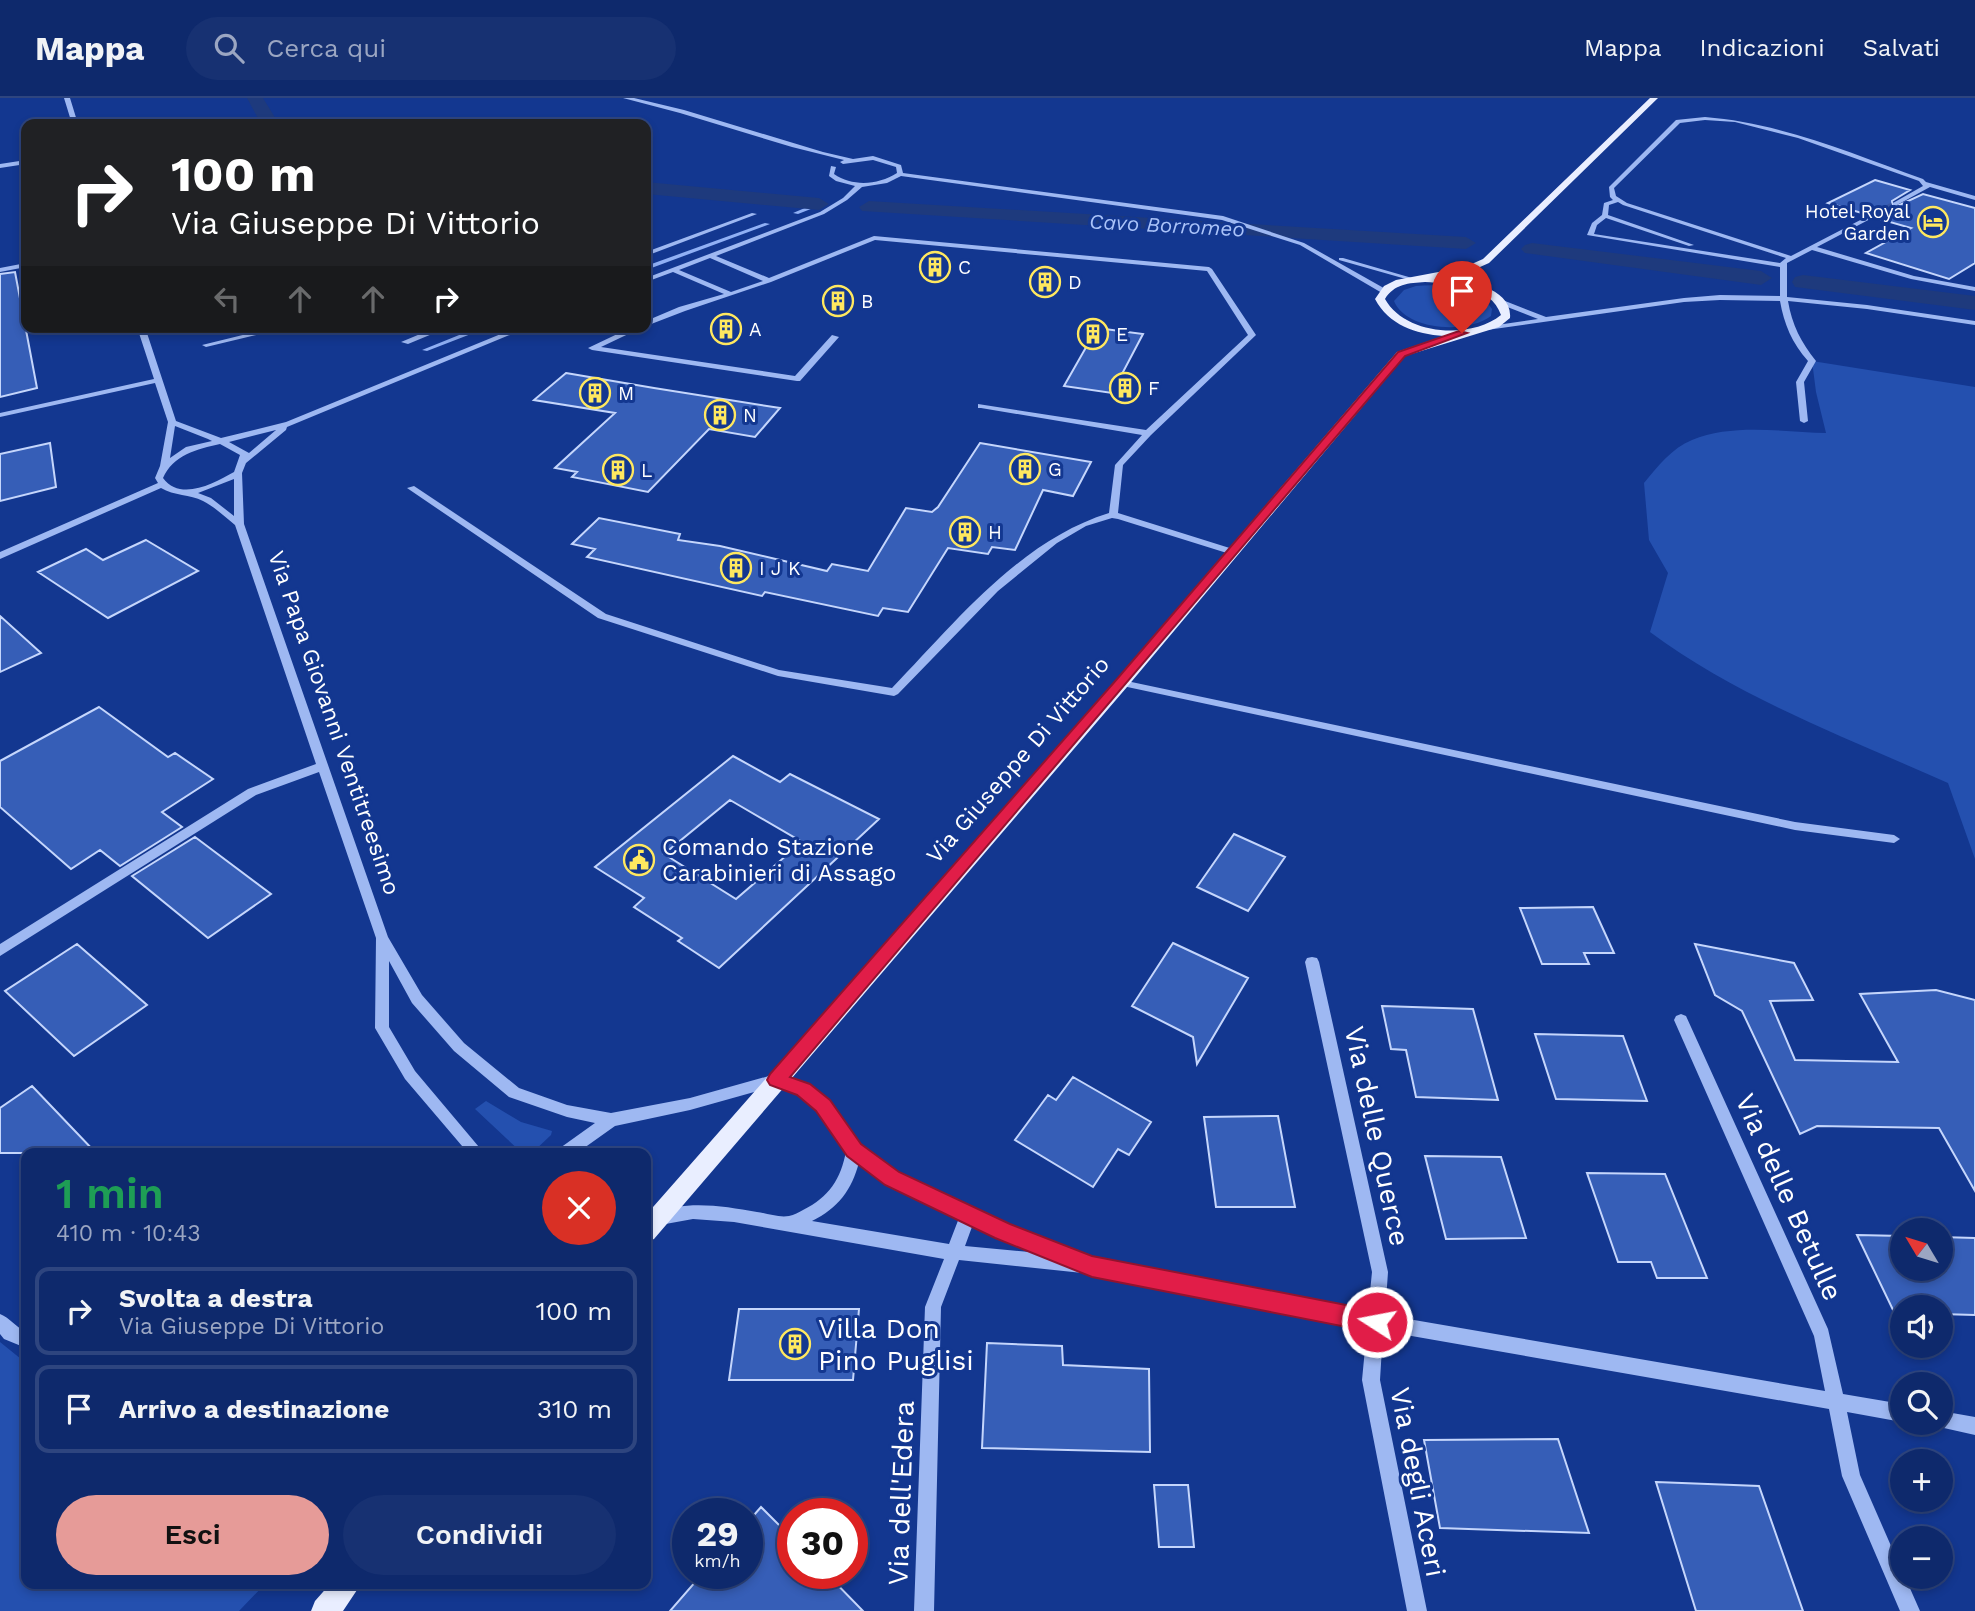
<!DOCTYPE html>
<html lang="it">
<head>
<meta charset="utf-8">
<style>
	:root { --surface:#0e296c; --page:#173172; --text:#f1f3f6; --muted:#9ba6c2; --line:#2e457f; --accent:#e69b98 }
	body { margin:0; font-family:"Work Sans",sans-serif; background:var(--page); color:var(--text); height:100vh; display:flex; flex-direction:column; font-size:26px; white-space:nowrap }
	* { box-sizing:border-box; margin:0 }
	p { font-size:23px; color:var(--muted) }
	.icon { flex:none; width:38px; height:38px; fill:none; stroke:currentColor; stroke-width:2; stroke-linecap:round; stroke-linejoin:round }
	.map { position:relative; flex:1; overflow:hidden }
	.sheet { position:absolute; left:21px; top:1050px; width:630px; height:441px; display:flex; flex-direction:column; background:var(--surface); border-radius:14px; box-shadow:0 4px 10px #0003,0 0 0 2px var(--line) }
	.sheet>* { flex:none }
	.hud { position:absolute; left:21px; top:21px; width:630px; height:214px; border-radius:14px; box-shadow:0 4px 10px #0003,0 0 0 2px var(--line); background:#202124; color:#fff; overflow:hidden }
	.needle { width:46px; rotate:308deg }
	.controls { position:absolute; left:1890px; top:1120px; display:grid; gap:14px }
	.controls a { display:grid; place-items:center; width:63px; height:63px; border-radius:50%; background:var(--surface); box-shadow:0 4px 10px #0003,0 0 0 2px var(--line); font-size:35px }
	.speed { position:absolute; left:672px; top:1400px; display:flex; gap:14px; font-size:35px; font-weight:700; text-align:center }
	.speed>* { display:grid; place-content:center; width:91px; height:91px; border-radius:50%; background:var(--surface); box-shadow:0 4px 10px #0003,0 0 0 2px var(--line); line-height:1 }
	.speed small { font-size:18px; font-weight:400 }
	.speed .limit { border:10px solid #d22; background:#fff; color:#111 }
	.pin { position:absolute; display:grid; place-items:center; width:60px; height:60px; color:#fff; margin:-72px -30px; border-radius:50% 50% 50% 0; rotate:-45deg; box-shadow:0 0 7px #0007 }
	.pin .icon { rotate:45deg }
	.me { position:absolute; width:77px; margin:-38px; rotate:281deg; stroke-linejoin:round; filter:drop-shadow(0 0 5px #0008) }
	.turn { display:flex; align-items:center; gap:24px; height:147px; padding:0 35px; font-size:32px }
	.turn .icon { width:91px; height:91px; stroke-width:2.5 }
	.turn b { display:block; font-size:49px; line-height:60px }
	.lanes { display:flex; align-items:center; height:66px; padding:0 35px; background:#0003; justify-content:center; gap:35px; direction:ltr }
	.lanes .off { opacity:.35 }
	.round { display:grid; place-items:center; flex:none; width:74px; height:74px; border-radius:37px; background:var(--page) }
	.overview { display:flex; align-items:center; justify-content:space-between; height:119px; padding:0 35px }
	h1 { font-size:42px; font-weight:600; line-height:52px; color:#1e9e55 }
	.button { display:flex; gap:14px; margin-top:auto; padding:14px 35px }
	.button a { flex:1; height:80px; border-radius:42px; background:var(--accent); color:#111; font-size:28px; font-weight:600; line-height:80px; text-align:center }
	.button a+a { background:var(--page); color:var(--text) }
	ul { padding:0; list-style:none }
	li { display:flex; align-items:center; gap:21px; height:88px; margin:0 14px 10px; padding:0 21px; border:4px solid var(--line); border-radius:14px }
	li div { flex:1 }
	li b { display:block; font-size:26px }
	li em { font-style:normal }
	header { display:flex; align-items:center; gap:42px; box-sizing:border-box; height:98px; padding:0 35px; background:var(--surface); border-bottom:2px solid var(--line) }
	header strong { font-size:33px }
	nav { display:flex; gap:38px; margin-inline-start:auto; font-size:24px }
	.search { width:490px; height:63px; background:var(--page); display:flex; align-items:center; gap:18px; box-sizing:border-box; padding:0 24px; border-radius:38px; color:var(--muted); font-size:26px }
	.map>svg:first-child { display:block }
	.green { fill:#2450af }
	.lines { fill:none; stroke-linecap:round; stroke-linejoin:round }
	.stream { fill:#90b0f5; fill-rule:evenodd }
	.canal { fill:#1e3a7d; fill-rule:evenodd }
	.building { fill:#365eb7; stroke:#c5d6fc; stroke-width:2; fill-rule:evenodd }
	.minor-tunnel { stroke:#3655a1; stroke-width:6; stroke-dasharray:6 2.5; stroke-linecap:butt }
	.minor { fill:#9eb8f2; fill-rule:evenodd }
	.major { fill:#e9eeff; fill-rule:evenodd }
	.route { fill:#e11d48; stroke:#92132f; stroke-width:2 }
	.labels { text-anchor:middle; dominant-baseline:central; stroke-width:6; stroke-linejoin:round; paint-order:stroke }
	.far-poi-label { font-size:19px; fill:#fff; stroke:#133790; text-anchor:start }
	.far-water-label { font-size:21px; font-style:italic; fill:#aac3f9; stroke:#133790 }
	.street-label { font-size:23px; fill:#fff; stroke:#133790 }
	.poi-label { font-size:23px; fill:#fff; stroke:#133790; text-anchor:start }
	.near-street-label { font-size:28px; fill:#fff; stroke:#133790 }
	.near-poi-label { font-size:28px; fill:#fff; stroke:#133790; text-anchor:start }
</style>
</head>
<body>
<header>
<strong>Mappa</strong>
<div class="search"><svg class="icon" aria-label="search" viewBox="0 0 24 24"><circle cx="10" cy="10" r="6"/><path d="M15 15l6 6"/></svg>Cerca qui</div>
<nav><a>Mappa</a><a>Indicazioni</a><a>Salvati</a></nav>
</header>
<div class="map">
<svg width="1975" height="1513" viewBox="0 0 1975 1513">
	<rect width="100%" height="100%" fill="#133790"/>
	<path class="green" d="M1416,188C1441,186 1477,187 1492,211L1491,218C1468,236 1406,233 1394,203L1404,192Z
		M1812,263L1975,289V761L1948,685C1847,640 1739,600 1650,534L1668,475L1649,442L1644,385C1657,369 1672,350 1692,342C1732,325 1784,334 1826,335L1816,294Z
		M486,1003L521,1024L552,1033L551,1037L532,1055H522L475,1011Z
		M0,1244L26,1265V1486H265L239,1513H0Z"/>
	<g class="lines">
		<path class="stream" d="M819,104L821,107L798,116L793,115Z
			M765,125L770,126L646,172V168Z
			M479,229H489L427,253L422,252Z"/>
		<path class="canal" d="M247,0H263L279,26H261Z
			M646,84L819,100L829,106L819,112L646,96Z
			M869,103L1466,139L1476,145L1466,151L862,113L859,109Z
			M1532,145L1761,173L1772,180L1761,187L1525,155L1521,151L1525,147Z
			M1803,177L1975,198V212L1795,189L1792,184L1795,179Z"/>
	</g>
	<path class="building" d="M1875,82L1910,92L1892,103L1893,110L1923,96L1975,110V165L1949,181L1866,155L1911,130L1876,120L1874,114L1865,116L1828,105Z
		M15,174L37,290L0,299V176Z
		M1097,230L1143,236L1112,295L1064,288Z
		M566,275L654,290L780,310L755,339L709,331L648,394L572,379L577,374L555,370L615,315L534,302Z
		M50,345L56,389L0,403V356Z
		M980,345L1091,364L1073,398L1043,392L1015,452L992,449L988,456L948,450L908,514L883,510L878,518L765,494L762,498L587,459L595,451L572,446L599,420L680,436L678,442L720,448L827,473L832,466L868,473L906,410L932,414L938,409Z
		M146,442L198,473L108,520L38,474L86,451L103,462Z
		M0,518L41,555L0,574Z
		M99,609L168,659L175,655L213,681L162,714L182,729L120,768L100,752L71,771L0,709V663Z
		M733,658L780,684L790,676L879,721L719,870L678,843L682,840L634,809L644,800L595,769ZM730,702L802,744L736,801L664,756Z
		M1234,736L1285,759L1248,813L1197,789Z
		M195,739L271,796L208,840L132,778Z
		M1593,809L1614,855H1584L1589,866H1542L1520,810Z
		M1173,845L1248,880L1197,966L1193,939L1132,908Z
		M77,846L147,907L74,958L5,893Z
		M1695,846L1794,865L1813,902L1770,903L1795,962L1898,964L1860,896L1936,892L1975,902V1093L1939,1030L1817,1028L1800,1036L1742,913L1715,897Z
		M1382,908L1473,911L1498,1002L1416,999L1406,952L1391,951Z
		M1535,936L1623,938L1647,1003L1556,1001Z
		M1073,979L1151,1024L1129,1057L1118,1051L1093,1089L1015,1042L1048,997L1056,1002Z
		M32,988L96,1055H0V1010Z
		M1278,1018L1295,1109H1216L1204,1019Z
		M1425,1058L1501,1059L1526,1140L1446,1141Z
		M1587,1075L1665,1076L1707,1180H1657L1651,1164H1618Z
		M1857,1137L1902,1138V1171H1941V1139L1975,1140V1217L1941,1216V1209H1902V1214H1894Z
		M739,1211H859L853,1282H729Z
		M987,1245L1062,1248L1063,1267L1149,1271L1150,1354L982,1350Z
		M1558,1341L1589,1435L1440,1430L1424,1342Z
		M1656,1384L1759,1388L1803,1513H1696Z
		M1154,1387H1188L1194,1449H1159Z
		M761,1409L793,1441V1475H826L863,1513H670L703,1475H747V1425Z"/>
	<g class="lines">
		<path class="minor-tunnel" d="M1872,118L1895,106"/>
		<path class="minor" d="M64,0H70L78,26H72Z
			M623,0H634L684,12L823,54L853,61L873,58L901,67L903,75L1223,118L1304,145L1389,193L1382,195L1300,147L1222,122L901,78L887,85L862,89L847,102L824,116L716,158L769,180L874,138L1209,169L1212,171L1256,237L1151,337L1123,367L1118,415L1236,452V456H1230L1118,421L1112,420L1086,428L1057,445L998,493L898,596L894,598L778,578L598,520L407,390L414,388L606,516L779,572L892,590C955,525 1019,443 1109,415L1115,367L1142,337L981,310H978V306L1146,332L1248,237L1207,173L875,142L771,184L685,213L646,228V223L679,209L724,196L673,174L646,184V180L820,114L843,100L855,88L836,83L829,78L831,68L836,69L834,76C853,89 878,87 897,75L896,69L873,62L843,66L840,64L844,62L792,49L680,15ZM710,160L763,183L731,194L679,172Z
			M1705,19C1781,25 1851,55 1923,81L1926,84L1975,98V102L1930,89L1897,107H1893V105L1923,88L1919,83L1798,40L1735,24L1705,22L1680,25L1614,90L1616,98L1627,105L1791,158L1870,117H1874V119L1817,149L1914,178L1975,189V193L1911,181L1812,152L1787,165V199L1867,207L1975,223V227L1867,211L1788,203C1792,227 1801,244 1816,263L1804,284L1808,323L1804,325L1800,323L1796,284L1808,263C1792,245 1784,226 1780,203L1720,202L1684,204L1487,232V228H1490L1538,221L1497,205V201H1500L1546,219L1684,200L1720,197L1780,198V169L1587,137L1592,125L1602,117L1604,105L1613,102L1610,99L1609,89L1676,22ZM1618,104L1623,107L1786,160L1780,165L1594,136L1597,127L1606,120L1689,148L1694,147L1608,117L1609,107Z
			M26,62V66L0,70V66Z
			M752,115L757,116L646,158V154Z
			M1339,160H1343L1419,182L1413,183L1339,162Z
			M26,165V169L0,174V170Z
			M137,229H145L176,323L221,340L286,324L518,229H529L287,329L286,332L246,365L242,375L244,426L388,839L422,897L464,945L519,990L567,1007L611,1015L690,1000L776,976L808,988L828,1002L859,1047L897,1075L1008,1128L1092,1160L1368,1214L1372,1174L1305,864L1307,860L1312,859L1317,860L1319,864L1388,1174L1385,1217L1825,1293L1814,1238L1674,922L1676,918L1681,916L1686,918L1828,1231L1843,1296L1902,1306V1324L1847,1314L1860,1377L1902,1473V1479H1905L1920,1513H1900L1842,1378L1829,1311L1383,1233L1380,1282L1427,1513H1407L1362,1282L1367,1230L1092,1176L959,1162L941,1209L934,1513H914L925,1209L944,1161L734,1124L693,1121L660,1127L654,1125L652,1120L654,1115C687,1102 723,1108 757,1114C766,1115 779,1120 789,1118C794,1117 799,1114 803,1112C829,1099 841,1081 846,1053L818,1012L798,996L776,988L690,1012L615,1028L577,1055H558L560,1050L595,1025L567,1019L509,999L454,953L412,905L389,863V929L415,973L484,1055H468L405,981L375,930L376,840L319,674L256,697L0,858V846L248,691L316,666L235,427C225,419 215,409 203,403C190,396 174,398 161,390L0,461V454L158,385L155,380L160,368L168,324L155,285L0,319V315L154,281ZM175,328L208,341L212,343L186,349L170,360ZM276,332L249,355L229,344ZM220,346L240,357L234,374C214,385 181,404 163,380C173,357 197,351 220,346ZM234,381V418L211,400L198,395ZM859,1064L887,1085L959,1120L949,1146L812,1123C838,1110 852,1092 859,1064ZM973,1126L1040,1155L965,1148Z
			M275,229H290L206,249L202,247Z
			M437,229H449L408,246L401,244Z
			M632,229H643L601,249L795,278L832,237L839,239L800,283H797L592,252L588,250Z
			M1122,582L1795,724L1894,737L1900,741L1894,745L1795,732L1118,587L1117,585L1118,583Z
			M0,1216C10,1220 16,1229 26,1234V1250L4,1241L0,1236Z
			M1941,1313L1975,1319V1337L1935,1328L1933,1325H1941Z"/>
		<path class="major" d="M1650,0H1658L1489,165L1471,173L1444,180C1466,182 1513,190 1510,220L1499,229L1405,258L1127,589L654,1141L646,1144V1117L1117,581L1397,254L1444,238C1415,236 1389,227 1375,201L1384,188L1396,182L1465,169L1483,161ZM1425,184C1452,186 1491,187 1501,217C1470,242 1405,237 1385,201C1394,186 1409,185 1425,184Z
			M330,1486H361L343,1513H311L315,1503Z"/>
	</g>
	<path class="route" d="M1459,233L1467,235L1405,258L790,979L810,986L830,1002L861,1046L899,1074L1010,1126L1092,1158L1377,1213L1384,1216L1387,1224L1384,1231L1377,1235L1092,1179L995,1140L885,1087L847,1058L816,1013L797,997L770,987L767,982L770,976L1117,581L1398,254Z"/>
	<defs>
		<g id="hotel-ring" transform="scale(1.575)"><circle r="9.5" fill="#133790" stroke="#ffe85f" stroke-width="1.5"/><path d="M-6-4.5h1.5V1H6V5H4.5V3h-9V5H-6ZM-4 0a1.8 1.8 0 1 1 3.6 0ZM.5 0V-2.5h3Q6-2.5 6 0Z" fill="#ffe85f"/></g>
		<g id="building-ring" transform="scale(1.575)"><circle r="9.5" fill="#133790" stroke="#ffe85f" stroke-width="1.5"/><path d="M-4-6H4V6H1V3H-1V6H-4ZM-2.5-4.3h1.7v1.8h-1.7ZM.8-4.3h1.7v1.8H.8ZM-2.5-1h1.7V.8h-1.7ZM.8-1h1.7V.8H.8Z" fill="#ffe85f"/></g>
		<g id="civic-ring" transform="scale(1.575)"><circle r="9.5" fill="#133790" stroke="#ffe85f" stroke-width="1.5"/><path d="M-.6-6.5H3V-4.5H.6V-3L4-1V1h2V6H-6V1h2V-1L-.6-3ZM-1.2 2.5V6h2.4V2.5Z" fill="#ffe85f"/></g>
	</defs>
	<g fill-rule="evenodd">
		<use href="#hotel-ring" x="1933" y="124"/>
		<use href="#building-ring" x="935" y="169"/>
		<use href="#building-ring" x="1045" y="184"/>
		<use href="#building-ring" x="838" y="203"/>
		<use href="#building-ring" x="726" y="231"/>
		<use href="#building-ring" x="1093" y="236"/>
		<use href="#building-ring" x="1125" y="290"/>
		<use href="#building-ring" x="595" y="295"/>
		<use href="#building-ring" x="720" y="317"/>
		<use href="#building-ring" x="1025" y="371"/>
		<use href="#building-ring" x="618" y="372"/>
		<use href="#building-ring" x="965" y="434"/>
		<use href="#building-ring" x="736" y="470"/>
		<use href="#civic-ring" x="639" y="762"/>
		<use href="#building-ring" x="795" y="1246"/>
	</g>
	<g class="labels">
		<g class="far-poi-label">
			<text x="1910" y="113" text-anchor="end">Hotel Royal<tspan x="1910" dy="22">Garden</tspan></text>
			<text x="958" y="169">C</text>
			<text x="1068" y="184">D</text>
			<text x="861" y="203">B</text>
			<text x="749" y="231">A</text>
			<text x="1116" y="236">E</text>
			<text x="1148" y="290">F</text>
			<text x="618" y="295">M</text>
			<text x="743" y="317">N</text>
			<text x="1048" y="371">G</text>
			<text x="641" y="372">L</text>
			<text x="988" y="434">H</text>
			<text x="759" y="470">I J K</text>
		</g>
		<g class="far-water-label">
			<text transform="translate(1167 127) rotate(3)">Cavo Borromeo</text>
		</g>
		<g class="street-label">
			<text transform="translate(334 625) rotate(71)">Via Papa Giovanni Ventitreesimo</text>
			<text transform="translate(1018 662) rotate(-49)">Via Giuseppe Di Vittorio</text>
		</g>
		<g class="poi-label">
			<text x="662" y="749">Comando Stazione<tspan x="662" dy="26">Carabinieri di Assago</tspan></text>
		</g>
		<g class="near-street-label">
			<text transform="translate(1377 1038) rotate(78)">Via delle Querce</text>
			<text transform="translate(1789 1099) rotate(66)">Via delle Betulle</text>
			<text transform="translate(1418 1384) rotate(79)">Via degli Aceri</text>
			<text transform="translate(901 1395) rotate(-88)">Via dell'Edera</text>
		</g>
		<g class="near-poi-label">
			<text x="818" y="1230">Villa Don<tspan x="818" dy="32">Pino Puglisi</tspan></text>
		</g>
	</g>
</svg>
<div class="controls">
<a><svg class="needle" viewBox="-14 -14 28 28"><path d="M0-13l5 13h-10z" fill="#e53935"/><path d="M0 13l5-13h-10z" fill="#9ba6c2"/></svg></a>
<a><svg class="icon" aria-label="sound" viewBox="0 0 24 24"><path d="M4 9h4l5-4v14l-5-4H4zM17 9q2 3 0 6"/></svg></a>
<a><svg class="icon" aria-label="search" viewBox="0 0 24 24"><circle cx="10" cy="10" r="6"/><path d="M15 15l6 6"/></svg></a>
<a>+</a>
<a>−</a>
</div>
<div class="speed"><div>29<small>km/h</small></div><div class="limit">30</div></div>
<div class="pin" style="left:1462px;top:235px;background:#d93025"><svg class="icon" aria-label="arrive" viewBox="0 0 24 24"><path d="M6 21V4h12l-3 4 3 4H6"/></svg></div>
<svg class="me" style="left:1377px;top:1224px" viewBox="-20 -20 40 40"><circle r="17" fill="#e11d48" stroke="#fff" stroke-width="3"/><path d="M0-11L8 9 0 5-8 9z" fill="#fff"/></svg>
<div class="hud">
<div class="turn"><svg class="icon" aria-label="right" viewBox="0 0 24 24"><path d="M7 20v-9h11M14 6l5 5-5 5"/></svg><div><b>100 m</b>Via Giuseppe Di Vittorio</div></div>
<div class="lanes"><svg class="icon off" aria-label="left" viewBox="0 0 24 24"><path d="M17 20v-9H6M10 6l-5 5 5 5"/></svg><svg class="icon off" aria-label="ahead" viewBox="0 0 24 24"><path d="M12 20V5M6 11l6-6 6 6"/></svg><svg class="icon off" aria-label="ahead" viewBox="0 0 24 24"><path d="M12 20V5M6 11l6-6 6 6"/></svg><svg class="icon" aria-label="right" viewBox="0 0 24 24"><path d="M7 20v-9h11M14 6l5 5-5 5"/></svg></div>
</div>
<section class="sheet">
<div class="overview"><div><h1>1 min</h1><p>410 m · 10:43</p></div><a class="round" style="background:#d93025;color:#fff"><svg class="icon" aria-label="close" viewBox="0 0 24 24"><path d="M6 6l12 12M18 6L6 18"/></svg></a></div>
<ul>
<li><svg class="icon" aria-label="right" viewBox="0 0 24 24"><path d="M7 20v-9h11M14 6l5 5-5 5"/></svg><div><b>Svolta a destra</b><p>Via Giuseppe Di Vittorio</p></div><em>100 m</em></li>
<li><svg class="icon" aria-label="arrive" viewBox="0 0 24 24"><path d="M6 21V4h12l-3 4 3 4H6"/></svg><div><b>Arrivo a destinazione</b></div><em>310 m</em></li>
</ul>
<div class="button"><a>Esci</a><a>Condividi</a></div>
</section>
</div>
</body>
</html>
